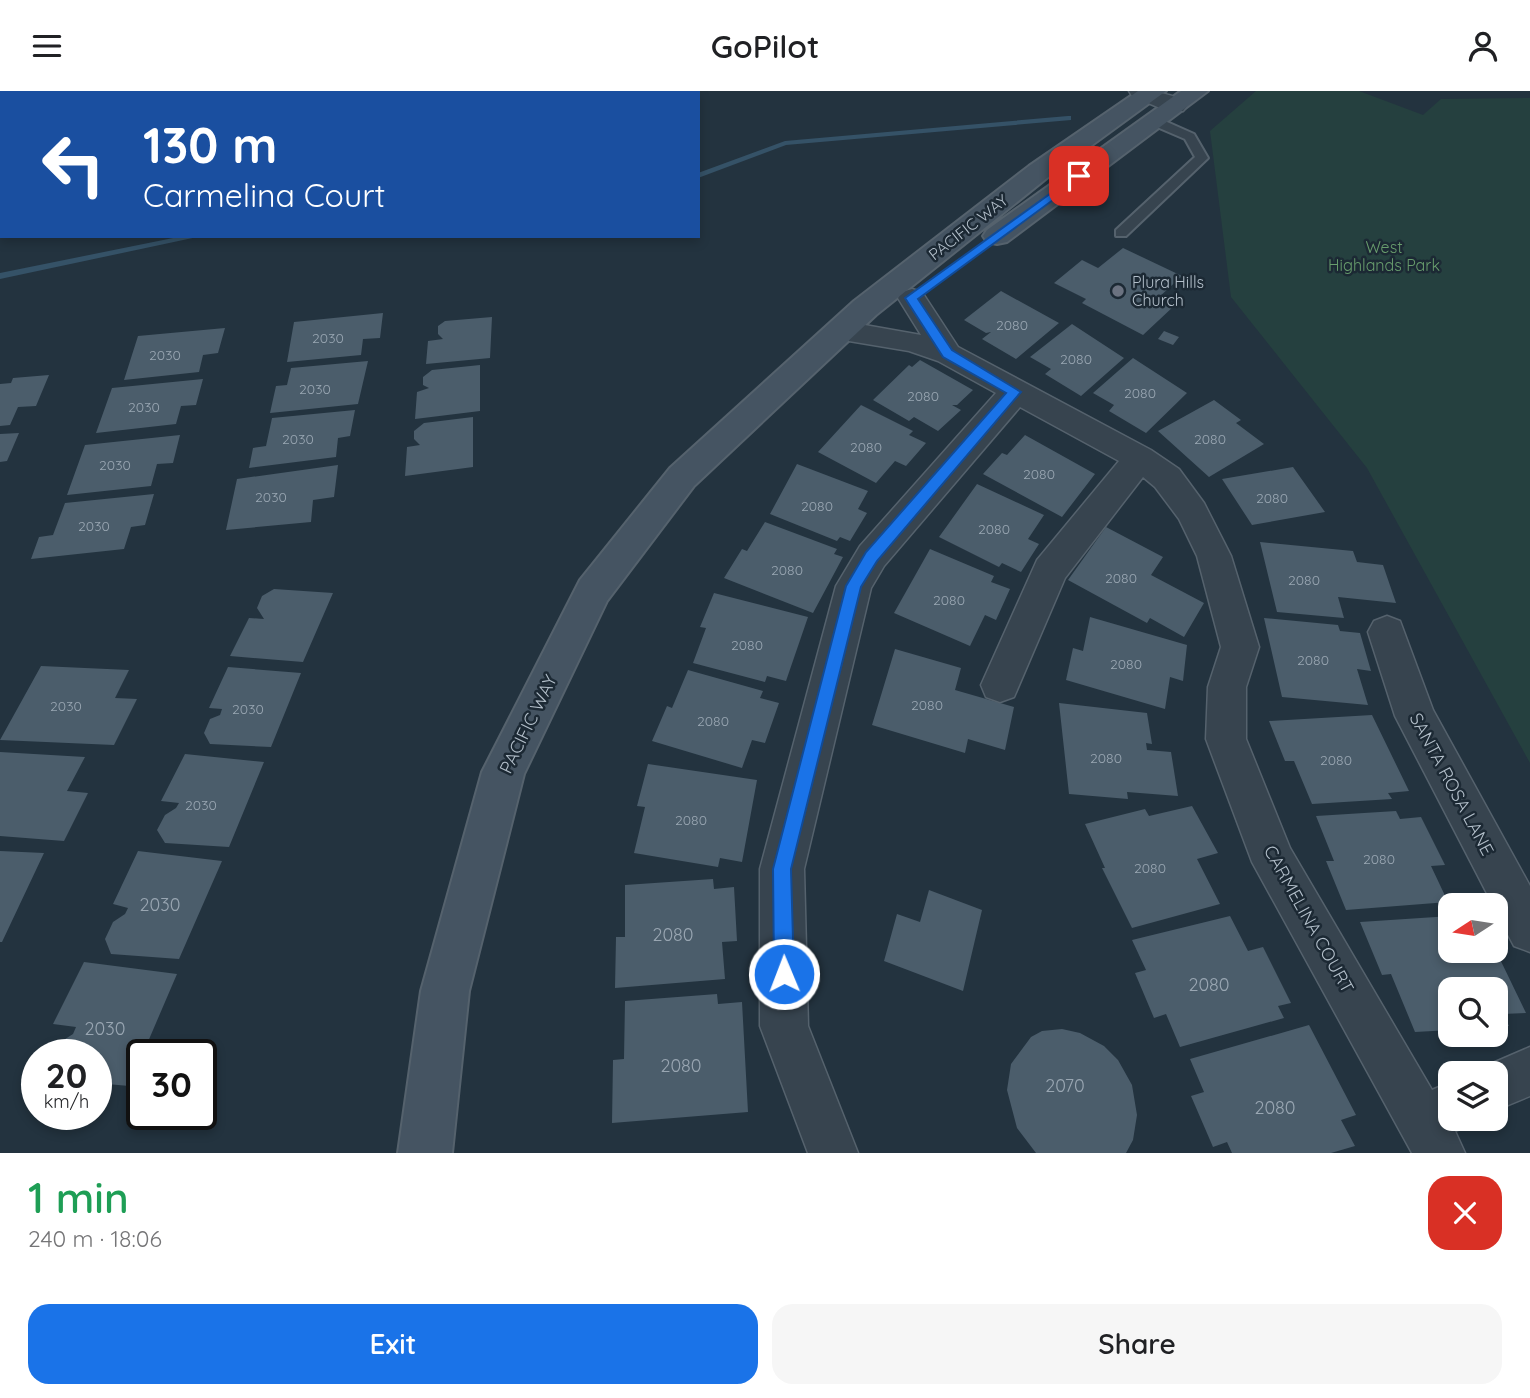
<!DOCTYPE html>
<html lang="en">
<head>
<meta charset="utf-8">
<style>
	:root { --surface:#fff; --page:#f6f6f6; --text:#202124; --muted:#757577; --accent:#1a73e8 }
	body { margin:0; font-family:Quicksand,sans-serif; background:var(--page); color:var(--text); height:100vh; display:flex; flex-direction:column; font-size:26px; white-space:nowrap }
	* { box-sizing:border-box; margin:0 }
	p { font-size:23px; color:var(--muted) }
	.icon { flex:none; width:38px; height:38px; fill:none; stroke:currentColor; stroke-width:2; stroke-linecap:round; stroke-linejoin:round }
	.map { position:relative; height:1062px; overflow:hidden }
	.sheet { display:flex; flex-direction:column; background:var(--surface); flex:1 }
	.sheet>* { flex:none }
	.top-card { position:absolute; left:0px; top:0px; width:700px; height:147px; box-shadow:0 4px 10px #0003; background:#1a4fa0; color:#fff; overflow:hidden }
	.needle { width:46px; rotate:258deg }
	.buttons { position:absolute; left:1438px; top:802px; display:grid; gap:14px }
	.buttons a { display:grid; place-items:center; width:70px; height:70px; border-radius:14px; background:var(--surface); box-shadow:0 4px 10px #0003; font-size:35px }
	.speed { position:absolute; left:21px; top:948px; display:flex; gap:14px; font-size:35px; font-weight:700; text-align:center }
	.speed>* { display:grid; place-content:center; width:91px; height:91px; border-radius:50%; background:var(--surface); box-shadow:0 4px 10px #0003; line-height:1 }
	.speed small { font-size:18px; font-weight:400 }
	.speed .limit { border:4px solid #111; border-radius:10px; background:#fff; color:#111 }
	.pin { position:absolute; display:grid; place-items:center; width:60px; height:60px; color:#fff; margin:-30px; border-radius:14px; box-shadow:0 4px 10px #0006 }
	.me { position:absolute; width:77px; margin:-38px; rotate:359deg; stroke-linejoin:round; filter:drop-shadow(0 0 5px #0008) }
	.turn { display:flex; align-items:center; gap:24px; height:147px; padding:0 28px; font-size:32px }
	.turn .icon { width:91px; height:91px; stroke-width:2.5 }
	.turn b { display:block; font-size:49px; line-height:60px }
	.round { display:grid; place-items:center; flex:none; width:74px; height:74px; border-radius:21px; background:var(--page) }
	.head { display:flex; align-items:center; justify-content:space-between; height:119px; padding:0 28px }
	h1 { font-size:42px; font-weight:600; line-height:52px; color:#1e9e55 }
	.action { display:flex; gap:14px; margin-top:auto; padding:14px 28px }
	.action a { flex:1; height:80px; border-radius:21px; background:var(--accent); color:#fff; font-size:28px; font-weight:600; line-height:80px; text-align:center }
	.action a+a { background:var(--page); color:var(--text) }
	header { display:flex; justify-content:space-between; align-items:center; height:91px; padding:0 28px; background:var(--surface); font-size:32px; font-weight:600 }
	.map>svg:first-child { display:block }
	.green { fill:#25403f }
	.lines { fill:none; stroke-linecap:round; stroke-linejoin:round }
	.stream { fill:#355267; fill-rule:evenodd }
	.building { fill:#4b5d6b }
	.service-casing { stroke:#55626d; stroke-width:4 }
	.minor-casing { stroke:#55626d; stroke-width:3 }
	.secondary-casing { stroke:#55626d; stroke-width:4 }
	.service { fill:#37444f; fill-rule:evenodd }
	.minor { fill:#37444f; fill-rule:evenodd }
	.secondary { fill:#455462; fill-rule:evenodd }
	.route { fill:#1a73e8; stroke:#114b97; stroke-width:2 }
	.worship-dot { fill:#6b7280; stroke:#1c2934; stroke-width:2.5 }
	.labels { text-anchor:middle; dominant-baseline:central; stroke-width:5; stroke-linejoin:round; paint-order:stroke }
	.number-label { font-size:14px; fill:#99a6b2 }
	.far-street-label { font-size:16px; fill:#b3bfca; stroke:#1c2934 }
	.far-park-label { font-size:16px; fill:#689d6d; stroke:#1c2934 }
	.far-poi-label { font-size:16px; fill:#b3bfca; stroke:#1c2934; text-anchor:start }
	.street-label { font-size:18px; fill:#b3bfca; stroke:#1c2934 }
	.near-number-label { font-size:18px; fill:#99a6b2 }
</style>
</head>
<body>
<header><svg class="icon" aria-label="menu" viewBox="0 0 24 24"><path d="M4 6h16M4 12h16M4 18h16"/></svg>GoPilot<svg class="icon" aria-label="person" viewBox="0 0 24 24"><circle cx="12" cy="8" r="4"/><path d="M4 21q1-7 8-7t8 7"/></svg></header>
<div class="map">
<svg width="1530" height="1062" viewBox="0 0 1530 1062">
	<rect width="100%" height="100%" fill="#23333f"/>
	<path class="green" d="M1256,0H1359L1423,24L1441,8L1530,7V672L1367,377L1231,206L1210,40Z"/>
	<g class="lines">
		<path class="stream" d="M1068,25H1071V29L786,54L698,87V82L785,50Z
			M183,145H202L0,188V182Z"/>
	</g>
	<path class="building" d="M1123,157L1182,185L1158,207L1174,215L1143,244L1082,212L1086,208L1054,192L1082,169L1098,177Z
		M1001,200L1059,232L1016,268L982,248L991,241L986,242L964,229Z
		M383,222L380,247L363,248L361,264L287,271L294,231Z
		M492,226L490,267L426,273L428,250L443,248L438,243V235L445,230Z
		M1072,233L1124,267L1081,305L1045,283L1051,278L1030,266Z
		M225,237L218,262L203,264L199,281L124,289L138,245Z
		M1164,240L1179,246L1173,254L1158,248Z
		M1133,267L1187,302L1146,342L1109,320L1114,314L1093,302Z
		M920,269L973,299L957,314H952L961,319L938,340L914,326L909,330L873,309L909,274L912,276Z
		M368,270L358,313L270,322L276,295L287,294L291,277Z
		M480,274V320L415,328L417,301L429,297L423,294V286L432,279Z
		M49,284L36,315L18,316L10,334L0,335V293L11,292L13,287Z
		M203,288L196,314L181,315L176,333L96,342L112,297Z
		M1214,309L1241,329L1236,332L1264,353L1209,386L1158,340Z
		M861,314L913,340L909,344L926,352L906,375L895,370L876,392L818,361Z
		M355,319L350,345L338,347L336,366L249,377L253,357L266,355L272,327Z
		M473,326V376L405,385L407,356L420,354L414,348V340L424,332Z
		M19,342L7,370L0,371V343Z
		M180,344L173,372L157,373L151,395L67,404L85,354Z
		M1025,344L1095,383L1062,426L983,383L1002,362L1007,364Z
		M797,373L868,400L858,418L867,422L850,450L840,446L837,450L770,423Z
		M338,374L334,406L313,409L311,431L226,439L237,388Z
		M1293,376L1325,421L1252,434L1222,388Z
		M977,393L1044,424L1028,448L1039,453L1021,481L1002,472L999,476L939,446Z
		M154,403L145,434L131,436L124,458L31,468L39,446L53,444L65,412Z
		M765,431L837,458L834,463L843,466L813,522L724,487L742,458L747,460Z
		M1106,436L1163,466L1151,484L1204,512L1184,546L1150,527L1147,532L1068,489Z
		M1260,451L1353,460L1357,471L1383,474L1396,512L1338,506L1344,527L1277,521Z
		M930,458L994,485L991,491L1010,498L996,529L985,524L970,555L894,522Z
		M274,498L333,502L303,571L230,565L249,527L264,528L257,517L262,505Z
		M714,502L808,526L786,590L767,585L765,591L693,572L706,537L700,536Z
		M1090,526L1187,554L1183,590L1170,586L1165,618L1066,589L1073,557L1083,560Z
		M1264,527L1338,534L1340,540L1360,542L1371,580L1357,578L1368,614L1282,606Z
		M895,558L961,577L955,599L1014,616L1005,659L968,648L965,662L872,634Z
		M41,575L129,579L115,607L137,608L114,654L0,649Z
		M228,576L301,582L271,656L210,653L204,642L210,628L220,624L222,618L209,617Z
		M688,579L763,600L760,607L779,612L765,652L752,649L742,677L652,650L667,615L672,617Z
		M1059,612L1147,622L1152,653L1146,652L1147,659L1171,661L1178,705L1127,701L1128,708L1069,703Z
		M1372,624L1409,700L1388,702L1392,708L1312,713L1294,670H1285L1269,630Z
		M0,661L85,666L67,700L88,702L64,750L0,745Z
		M185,663L264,671L229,756L165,752L157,739L165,724L176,717L179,712L161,710Z
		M648,673L757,689L742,771L720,767L718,776L634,762L645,716L637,715Z
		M1192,715L1218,762L1197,768L1220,813L1132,837L1102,777H1105L1085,733L1145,718L1149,725Z
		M1396,720L1400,728L1421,726L1445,774L1431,775L1448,811L1346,819L1326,770H1334L1316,725Z
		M0,760L44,762L2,851H0Z
		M138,760L222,770L179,868L111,863L105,848L113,831L125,823L128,817L113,813Z
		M713,788L714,798L734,796L737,850L722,851L725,888L615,897L616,846H625V794Z
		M929,799L982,819L963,900L884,870L897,823L920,831Z
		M1230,825L1248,860L1263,856L1291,912L1278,915L1284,927L1180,956L1166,923L1154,927L1135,882L1146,879L1132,849Z
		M1451,825V859L1497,862L1526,922L1503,923L1509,935H1496V898H1451V939L1415,941L1391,883L1382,884L1360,831Z
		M84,871L177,883L129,995L96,992V964H54L59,952L73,943L76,936L53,933Z
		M717,903L718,913L742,911L748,1021L612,1032L613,969L624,968L625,910Z
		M1309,934L1356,1024L1341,1029L1355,1055L1331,1062H1232L1227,1051L1213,1056L1191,1005L1204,1001L1190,968Z
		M1062,938L1080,942L1104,955L1118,969L1132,994L1137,1024L1133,1049L1126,1062H1036L1017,1037L1007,999L1011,973L1031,946L1042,940Z"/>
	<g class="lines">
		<g class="service-casing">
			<path id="service" d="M1150,27H1158L1194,43L1208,67L1126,145H1116V139L1195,66L1185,48L1150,33Z"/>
		</g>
		<g class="minor-casing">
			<path id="minor" d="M7,0H31L6,2Z
				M1129,0C1148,0 1174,0 1187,15L1183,20H1167L1132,5Z
				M912,198L922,201L958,256L1151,359L1179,378L1204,412L1231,465L1259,556L1246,596V648L1290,757L1432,999L1451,991V1027H1471L1469,1034L1455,1040L1465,1062H1412L1252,771L1206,648L1208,596L1221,556L1197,465L1179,428L1155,396L1143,386L1065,487L1014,606L1000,611L986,606L981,594L1037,469L1119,370L1020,316L884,475L871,497L804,778L808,935L858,1062H808L760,935V778L836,495L860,455L996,302L938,270L909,260L849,250L844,243L849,236L859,233L921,244L898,207L902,201Z
				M1387,525L1400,530L1433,619L1530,795V861L1514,855L1496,821V814H1493L1395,625L1368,541L1374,530Z
				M1530,956V1005L1496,1019V982H1477L1479,978Z"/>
		</g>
		<g class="secondary-casing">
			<path id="secondary" d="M1138,0H1166L1047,87L876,224L694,395L607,510L524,683L469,900L452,1062H398L421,900L482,681L580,489L670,377L854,210L1029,75Z
				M1181,0H1208L1007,151L997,153L987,151L983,145L987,139Z"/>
		</g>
		<use href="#service" class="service"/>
		<use href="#minor" class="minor"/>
		<use href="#secondary" class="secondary"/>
	</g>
	<path class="route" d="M1079,82L1085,85L1083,87L918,208L952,259L1021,301L877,470L861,496L791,778L794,883L791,890L784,893L777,890L774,883L773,778L846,495L866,461L1006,302L943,266L905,207Z"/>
	<circle class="worship-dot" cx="1118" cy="200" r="7"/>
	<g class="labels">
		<g class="number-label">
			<text x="1012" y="234">2080</text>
			<text x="328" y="247">2030</text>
			<text x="165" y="264">2030</text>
			<text x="1076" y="268">2080</text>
			<text x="315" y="298">2030</text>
			<text x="1140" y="302">2080</text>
			<text x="923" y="305">2080</text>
			<text x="144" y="316">2030</text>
			<text x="298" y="348">2030</text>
			<text x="1210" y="348">2080</text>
			<text x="866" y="356">2080</text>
			<text x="115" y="374">2030</text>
			<text x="1039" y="383">2080</text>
			<text x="271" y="406">2030</text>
			<text x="1272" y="407">2080</text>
			<text x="817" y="415">2080</text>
			<text x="94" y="435">2030</text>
			<text x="994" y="438">2080</text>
			<text x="787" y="479">2080</text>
			<text x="1121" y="487">2080</text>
			<text x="1304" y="489">2080</text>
			<text x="949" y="509">2080</text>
			<text x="747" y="554">2080</text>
			<text x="1313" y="569">2080</text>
			<text x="1126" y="573">2080</text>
			<text x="927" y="614">2080</text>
			<text x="66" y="615">2030</text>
			<text x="248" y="618">2030</text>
			<text x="713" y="630">2080</text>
			<text x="1106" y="667">2080</text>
			<text x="1336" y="669">2080</text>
			<text x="201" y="714">2030</text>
			<text x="691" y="729">2080</text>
			<text x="1379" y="768">2080</text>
			<text x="1150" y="777">2080</text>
		</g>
		<g class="far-street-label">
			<text transform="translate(968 136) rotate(-38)">PACIFIC WAY</text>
		</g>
		<g class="far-park-label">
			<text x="1384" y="156">West<tspan x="1384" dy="18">Highlands Park</tspan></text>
		</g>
		<g class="far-poi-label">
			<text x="1132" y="191">Plura Hills<tspan x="1132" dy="18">Church</tspan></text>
		</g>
		<g class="street-label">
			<text transform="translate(528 633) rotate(-64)">PACIFIC WAY</text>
			<text transform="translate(1452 693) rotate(62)">SANTA ROSA LANE</text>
			<text transform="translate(1309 828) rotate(61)">CARMELINA COURT</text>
		</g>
		<g class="near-number-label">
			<text x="160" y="813">2030</text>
			<text x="673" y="843">2080</text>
			<text x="1209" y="893">2080</text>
			<text x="105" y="937">2030</text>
			<text x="681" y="974">2080</text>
			<text x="1065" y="994">2070</text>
			<text x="1275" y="1016">2080</text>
		</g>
	</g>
</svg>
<div class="buttons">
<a><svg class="needle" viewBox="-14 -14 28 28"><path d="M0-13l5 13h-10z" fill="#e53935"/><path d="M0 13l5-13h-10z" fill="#757577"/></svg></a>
<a><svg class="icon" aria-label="search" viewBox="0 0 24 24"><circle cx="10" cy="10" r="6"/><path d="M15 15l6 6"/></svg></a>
<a><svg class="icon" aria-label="layers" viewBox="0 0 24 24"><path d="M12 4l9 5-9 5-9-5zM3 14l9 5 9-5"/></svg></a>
</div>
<div class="speed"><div>20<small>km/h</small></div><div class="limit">30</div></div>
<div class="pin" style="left:1079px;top:85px;background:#d93025"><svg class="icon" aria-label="arrive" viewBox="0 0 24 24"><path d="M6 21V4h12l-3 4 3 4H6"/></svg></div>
<svg class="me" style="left:784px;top:883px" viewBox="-20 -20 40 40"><circle r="17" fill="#1a73e8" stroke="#fff" stroke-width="3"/><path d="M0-11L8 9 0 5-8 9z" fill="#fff"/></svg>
<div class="top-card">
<div class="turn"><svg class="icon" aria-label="left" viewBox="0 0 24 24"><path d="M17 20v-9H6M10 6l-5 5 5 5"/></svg><div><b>130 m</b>Carmelina Court</div></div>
</div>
</div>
<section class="sheet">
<div class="head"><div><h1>1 min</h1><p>240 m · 18:06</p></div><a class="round" style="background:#d93025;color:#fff"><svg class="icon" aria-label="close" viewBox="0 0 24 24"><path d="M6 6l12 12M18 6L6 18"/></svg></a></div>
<div class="action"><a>Exit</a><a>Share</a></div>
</section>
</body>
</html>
